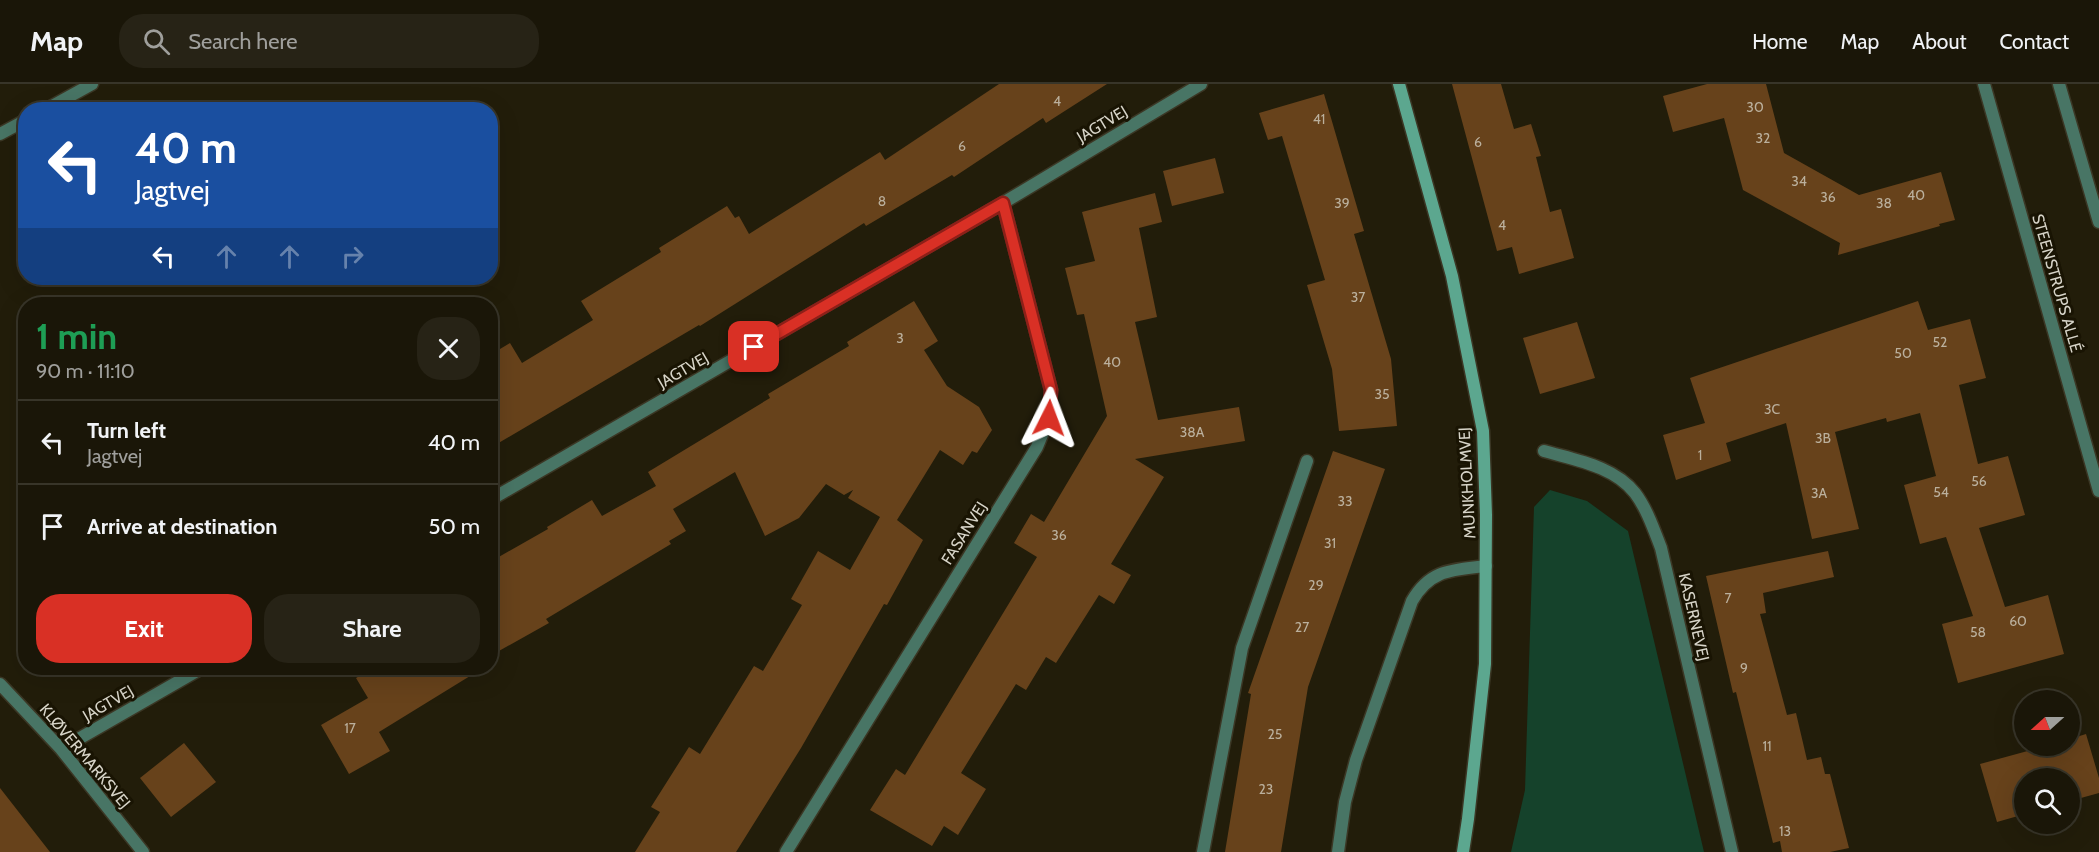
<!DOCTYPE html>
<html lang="en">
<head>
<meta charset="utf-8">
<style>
	:root { --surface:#1a1608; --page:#272316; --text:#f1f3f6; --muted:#9f9f9c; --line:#383529; --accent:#d93025 }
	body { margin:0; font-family:Cabin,sans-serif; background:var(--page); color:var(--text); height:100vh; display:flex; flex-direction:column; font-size:22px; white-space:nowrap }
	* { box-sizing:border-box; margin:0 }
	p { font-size:20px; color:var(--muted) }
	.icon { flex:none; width:33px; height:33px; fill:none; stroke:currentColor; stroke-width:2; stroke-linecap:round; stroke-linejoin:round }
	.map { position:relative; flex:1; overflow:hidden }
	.sheet { position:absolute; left:18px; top:213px; width:480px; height:378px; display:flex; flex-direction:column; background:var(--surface); border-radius:24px; box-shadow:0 6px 24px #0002,0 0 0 2px var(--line) }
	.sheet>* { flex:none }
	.banner { position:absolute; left:18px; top:18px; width:480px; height:183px; border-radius:24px; box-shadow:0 6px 24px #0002,0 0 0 2px var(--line); background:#1a4fa0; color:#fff; overflow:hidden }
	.needle { width:39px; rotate:249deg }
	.controls { position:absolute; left:2014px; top:606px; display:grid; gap:12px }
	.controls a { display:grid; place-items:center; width:66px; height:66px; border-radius:50%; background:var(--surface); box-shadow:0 6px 24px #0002,0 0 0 2px var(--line); font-size:30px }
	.pin { position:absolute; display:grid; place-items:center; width:51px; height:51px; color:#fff; margin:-26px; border-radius:12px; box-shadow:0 3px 9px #0006 }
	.me { position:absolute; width:66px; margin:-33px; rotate:3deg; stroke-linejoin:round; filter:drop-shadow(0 0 4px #0008) }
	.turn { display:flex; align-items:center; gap:21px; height:126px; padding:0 18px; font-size:27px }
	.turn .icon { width:78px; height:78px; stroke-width:2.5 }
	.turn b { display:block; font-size:42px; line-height:51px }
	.lanes { display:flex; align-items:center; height:57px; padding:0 18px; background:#0003; justify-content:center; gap:30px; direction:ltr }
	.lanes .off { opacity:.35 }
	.round { display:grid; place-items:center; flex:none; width:63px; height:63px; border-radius:24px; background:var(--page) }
	.head { display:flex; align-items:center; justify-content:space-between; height:102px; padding:0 18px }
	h1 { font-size:36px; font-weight:700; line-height:45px; color:#1e9e55 }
	.button { display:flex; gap:12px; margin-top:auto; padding:12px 18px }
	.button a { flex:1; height:69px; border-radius:24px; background:var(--accent); color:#fff; font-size:24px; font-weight:700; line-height:69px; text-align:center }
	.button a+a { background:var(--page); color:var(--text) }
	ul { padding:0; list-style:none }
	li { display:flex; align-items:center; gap:18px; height:84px; padding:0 18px; border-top:2px solid var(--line) }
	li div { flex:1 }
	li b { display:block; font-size:22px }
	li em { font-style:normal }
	header { display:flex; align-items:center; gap:36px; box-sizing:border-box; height:84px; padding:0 30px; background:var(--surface); border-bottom:2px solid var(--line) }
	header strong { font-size:28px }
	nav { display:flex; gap:33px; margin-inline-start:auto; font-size:21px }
	.search { width:420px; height:54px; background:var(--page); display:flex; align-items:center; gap:15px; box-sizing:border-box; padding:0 21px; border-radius:24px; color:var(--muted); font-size:22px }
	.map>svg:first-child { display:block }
	.green { fill:#15422b }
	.building { fill:#67421b }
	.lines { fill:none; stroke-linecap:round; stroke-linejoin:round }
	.lane-casing { stroke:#3b3725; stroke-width:15 }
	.street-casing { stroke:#3b3725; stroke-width:15 }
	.secondary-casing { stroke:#3b3725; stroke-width:15 }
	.lane { stroke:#487565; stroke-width:12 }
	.street { stroke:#487565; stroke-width:12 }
	.secondary { stroke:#5ca78f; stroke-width:12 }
	.route-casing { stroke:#8d1f18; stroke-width:15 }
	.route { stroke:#d93025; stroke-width:10 }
	.labels { text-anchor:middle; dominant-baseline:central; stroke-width:6; stroke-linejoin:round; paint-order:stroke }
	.number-label { font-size:14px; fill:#bbb09d }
	.street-label { font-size:16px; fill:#d7d4c8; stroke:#191403 }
</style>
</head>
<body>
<header>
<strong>Map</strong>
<div class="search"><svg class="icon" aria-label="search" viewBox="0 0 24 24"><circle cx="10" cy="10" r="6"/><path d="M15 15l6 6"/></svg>Search here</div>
<nav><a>Home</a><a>Map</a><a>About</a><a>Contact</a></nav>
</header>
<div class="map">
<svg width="2099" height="768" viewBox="0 0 2099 768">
	<rect width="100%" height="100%" fill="#221d0a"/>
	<path class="green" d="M1550,406L1587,417L1628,447L1704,768H1511L1525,706L1534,423Z"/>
	<path class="building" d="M999,0H1107L1046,39L1043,34L954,93L952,91L866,142L864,139L700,242L699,241L490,364V271L510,259L522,279L593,236L581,217L661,168L659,164L727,122L735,134L739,132L749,150L880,68L885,76Z
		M1452,0H1501L1514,45L1531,40L1541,72L1536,73L1550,128L1561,125L1574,174L1519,190L1512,163L1497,167Z
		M1707,0H1766L1784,69L1859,111L1941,88L1955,136L1939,140L1940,142L1838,171L1840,159L1743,106L1724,34L1673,48L1663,12Z
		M1324,10L1364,147L1354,150L1391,275L1397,342L1339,347L1332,285L1307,201L1325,196L1282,52L1268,56L1259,29Z
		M1215,74L1224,109L1172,122L1163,87Z
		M1155,109L1162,138L1139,144L1157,233L1135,238L1158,336L1239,323L1245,357L1135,375L1164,393L1111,480L1131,491L1114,520L1099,511L1056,579L1046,573L1026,606L1016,600L961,689L986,705L958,751L944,742L932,762L870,726L896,685L905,691L1037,473L1014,459L1031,430L1044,438L1107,332L1084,230L1077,231L1065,184L1095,177L1082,128Z
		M914,217L938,257L924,266L947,302L979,323L992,346L977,369L972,367L963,381L940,366L897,436L923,456L887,521L884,520L801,664L736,768H635L660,728L651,723L689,663L700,670L754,582L763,587L802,521L791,515L818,467L850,486L880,433L848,414L853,406L844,411L826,400L799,434L765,452L735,388L673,425L686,447L669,457L671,460L546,535L549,539L490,572V478L548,445L547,443L592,416L602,432L656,402L648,388L770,314L768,310L849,262L847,258Z
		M1918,217L1928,246L1970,235L1986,294L1959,301L1978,380L2008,372L2025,431L1979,444L2005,523L2048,511L2064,570L1958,599L1942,540L1973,532L1946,453L1920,460L1904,401L1936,392L1920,329L1887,338L1886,334L1835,348L1859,445L1812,455L1786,339L1726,359L1731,377L1676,396L1663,351L1705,339L1690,294Z
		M1577,238L1595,294L1540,310L1523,254Z
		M1333,367L1385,385L1308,603L1281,768H1225L1251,610L1248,609Z
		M1828,467L1834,493L1763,509L1766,529L1760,530L1787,631L1796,629L1807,676L1821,673L1825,690H1830L1849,764L1830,768H1782L1780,757L1773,759L1736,608L1733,609L1706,492Z
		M374,584H483L379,648L390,667L349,690L321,641L368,614L356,594Z
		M2086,650L2099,694V709L2070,717V694H2025V730L1997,738L1980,680L2046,662H2070V655Z
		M184,659L216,698L171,733L140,694Z
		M0,704L50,768H0Z"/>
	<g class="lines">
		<g class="lane-casing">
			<path id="lane" d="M1203,768L1242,564L1307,377
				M1338,768L1345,718L1356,676L1412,517C1430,485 1453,486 1486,482"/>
		</g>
		<g class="street-casing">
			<path id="street" d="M1984,0L2099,407
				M2059,0L2099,138
				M45,26L92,0
				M0,50L26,36
				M1544,367C1575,376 1614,382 1635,409C1647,425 1654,446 1661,464L1732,768
				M490,416L1003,119L1201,0
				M0,600L61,665L143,768
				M61,665L202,584
				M786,768L1037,363L1049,334L1051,306L1003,119"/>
		</g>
		<g class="secondary-casing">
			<path id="secondary" d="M1399,0L1452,192L1483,347L1486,431L1485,580L1468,735L1463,768"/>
		</g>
		<use href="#lane" class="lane"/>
		<use href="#street" class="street"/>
		<use href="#secondary" class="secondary"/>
	</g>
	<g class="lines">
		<g class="route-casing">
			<path id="route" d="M754,263L1003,119L1051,306L1049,334"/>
		</g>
		<use href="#route" class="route"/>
	</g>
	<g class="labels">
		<g class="number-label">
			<text x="1057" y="17">4</text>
			<text x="1755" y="23">30</text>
			<text x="1319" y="35">41</text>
			<text x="1763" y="54">32</text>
			<text x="1478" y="58">6</text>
			<text x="962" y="62">6</text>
			<text x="1799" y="97">34</text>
			<text x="1916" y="111">40</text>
			<text x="1828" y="113">36</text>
			<text x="882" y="117">8</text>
			<text x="1342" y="119">39</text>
			<text x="1884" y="119">38</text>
			<text x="1502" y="141">4</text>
			<text x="1358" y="213">37</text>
			<text x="900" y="254">3</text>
			<text x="1940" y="258">52</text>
			<text x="1903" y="269">50</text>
			<text x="1112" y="278">40</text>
			<text x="1382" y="310">35</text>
			<text x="1772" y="325">3C</text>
			<text x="1192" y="348">38A</text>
			<text x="1823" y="354">3B</text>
			<text x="1700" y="371">1</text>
			<text x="1979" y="397">56</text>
			<text x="1941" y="408">54</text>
			<text x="1819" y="409">3A</text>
			<text x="1345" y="417">33</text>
			<text x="1059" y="451">36</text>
			<text x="1330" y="459">31</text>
			<text x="1316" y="501">29</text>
			<text x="1728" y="514">7</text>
			<text x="2018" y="537">60</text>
			<text x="1302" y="543">27</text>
			<text x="1978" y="548">58</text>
			<text x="1744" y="584">9</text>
			<text x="350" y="644">17</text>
			<text x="1275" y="650">25</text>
			<text x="1767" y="662">11</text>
			<text x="1266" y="705">23</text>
			<text x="1785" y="747">13</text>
		</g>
		<g class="street-label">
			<text transform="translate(1102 40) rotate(-31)">JAGTVEJ</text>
			<text transform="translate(2057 199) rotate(74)">STEENSTRUPS ALLÉ</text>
			<text transform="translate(683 286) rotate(-30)">JAGTVEJ</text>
			<text transform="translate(1467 399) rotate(-93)">MUNKHOLMVEJ</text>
			<text transform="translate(964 449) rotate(-58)">FASANVEJ</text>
			<text transform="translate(1694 533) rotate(77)">KASERNEVEJ</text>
			<text transform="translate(108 619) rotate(-30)">JAGTVEJ</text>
			<text transform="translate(85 672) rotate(50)">KLØVERMARKSVEJ</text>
		</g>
	</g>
</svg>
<div class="controls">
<a><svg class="needle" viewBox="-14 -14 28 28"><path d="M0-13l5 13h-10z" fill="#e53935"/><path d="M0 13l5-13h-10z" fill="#9f9f9c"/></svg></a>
<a><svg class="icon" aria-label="search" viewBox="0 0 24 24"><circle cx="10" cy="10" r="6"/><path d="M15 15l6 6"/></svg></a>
</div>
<div class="pin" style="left:754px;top:263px;background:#d93025"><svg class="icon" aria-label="arrive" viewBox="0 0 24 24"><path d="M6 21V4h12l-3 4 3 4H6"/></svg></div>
<svg class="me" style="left:1049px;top:334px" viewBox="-20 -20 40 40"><path d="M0-17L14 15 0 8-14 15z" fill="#d93025" stroke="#fff" stroke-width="4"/></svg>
<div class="banner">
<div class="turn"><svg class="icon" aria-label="left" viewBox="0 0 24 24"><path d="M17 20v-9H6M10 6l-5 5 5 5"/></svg><div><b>40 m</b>Jagtvej</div></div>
<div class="lanes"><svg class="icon" aria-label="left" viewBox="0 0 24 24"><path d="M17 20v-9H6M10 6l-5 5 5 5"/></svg><svg class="icon off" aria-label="ahead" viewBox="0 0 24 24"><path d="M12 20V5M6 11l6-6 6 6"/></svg><svg class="icon off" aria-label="ahead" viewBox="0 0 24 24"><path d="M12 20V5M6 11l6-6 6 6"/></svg><svg class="icon off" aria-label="right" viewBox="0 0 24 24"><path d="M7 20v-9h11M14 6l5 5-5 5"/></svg></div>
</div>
<section class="sheet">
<div class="head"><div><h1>1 min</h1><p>90 m · 11:10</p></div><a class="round"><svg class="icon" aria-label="close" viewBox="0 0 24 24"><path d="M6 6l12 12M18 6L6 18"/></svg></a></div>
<ul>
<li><svg class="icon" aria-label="left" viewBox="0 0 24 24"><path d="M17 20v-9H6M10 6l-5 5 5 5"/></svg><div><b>Turn left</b><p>Jagtvej</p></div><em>40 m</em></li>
<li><svg class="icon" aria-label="arrive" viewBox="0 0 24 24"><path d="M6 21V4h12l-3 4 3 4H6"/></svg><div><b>Arrive at destination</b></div><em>50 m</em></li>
</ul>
<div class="button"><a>Exit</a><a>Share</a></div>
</section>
</div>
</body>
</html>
